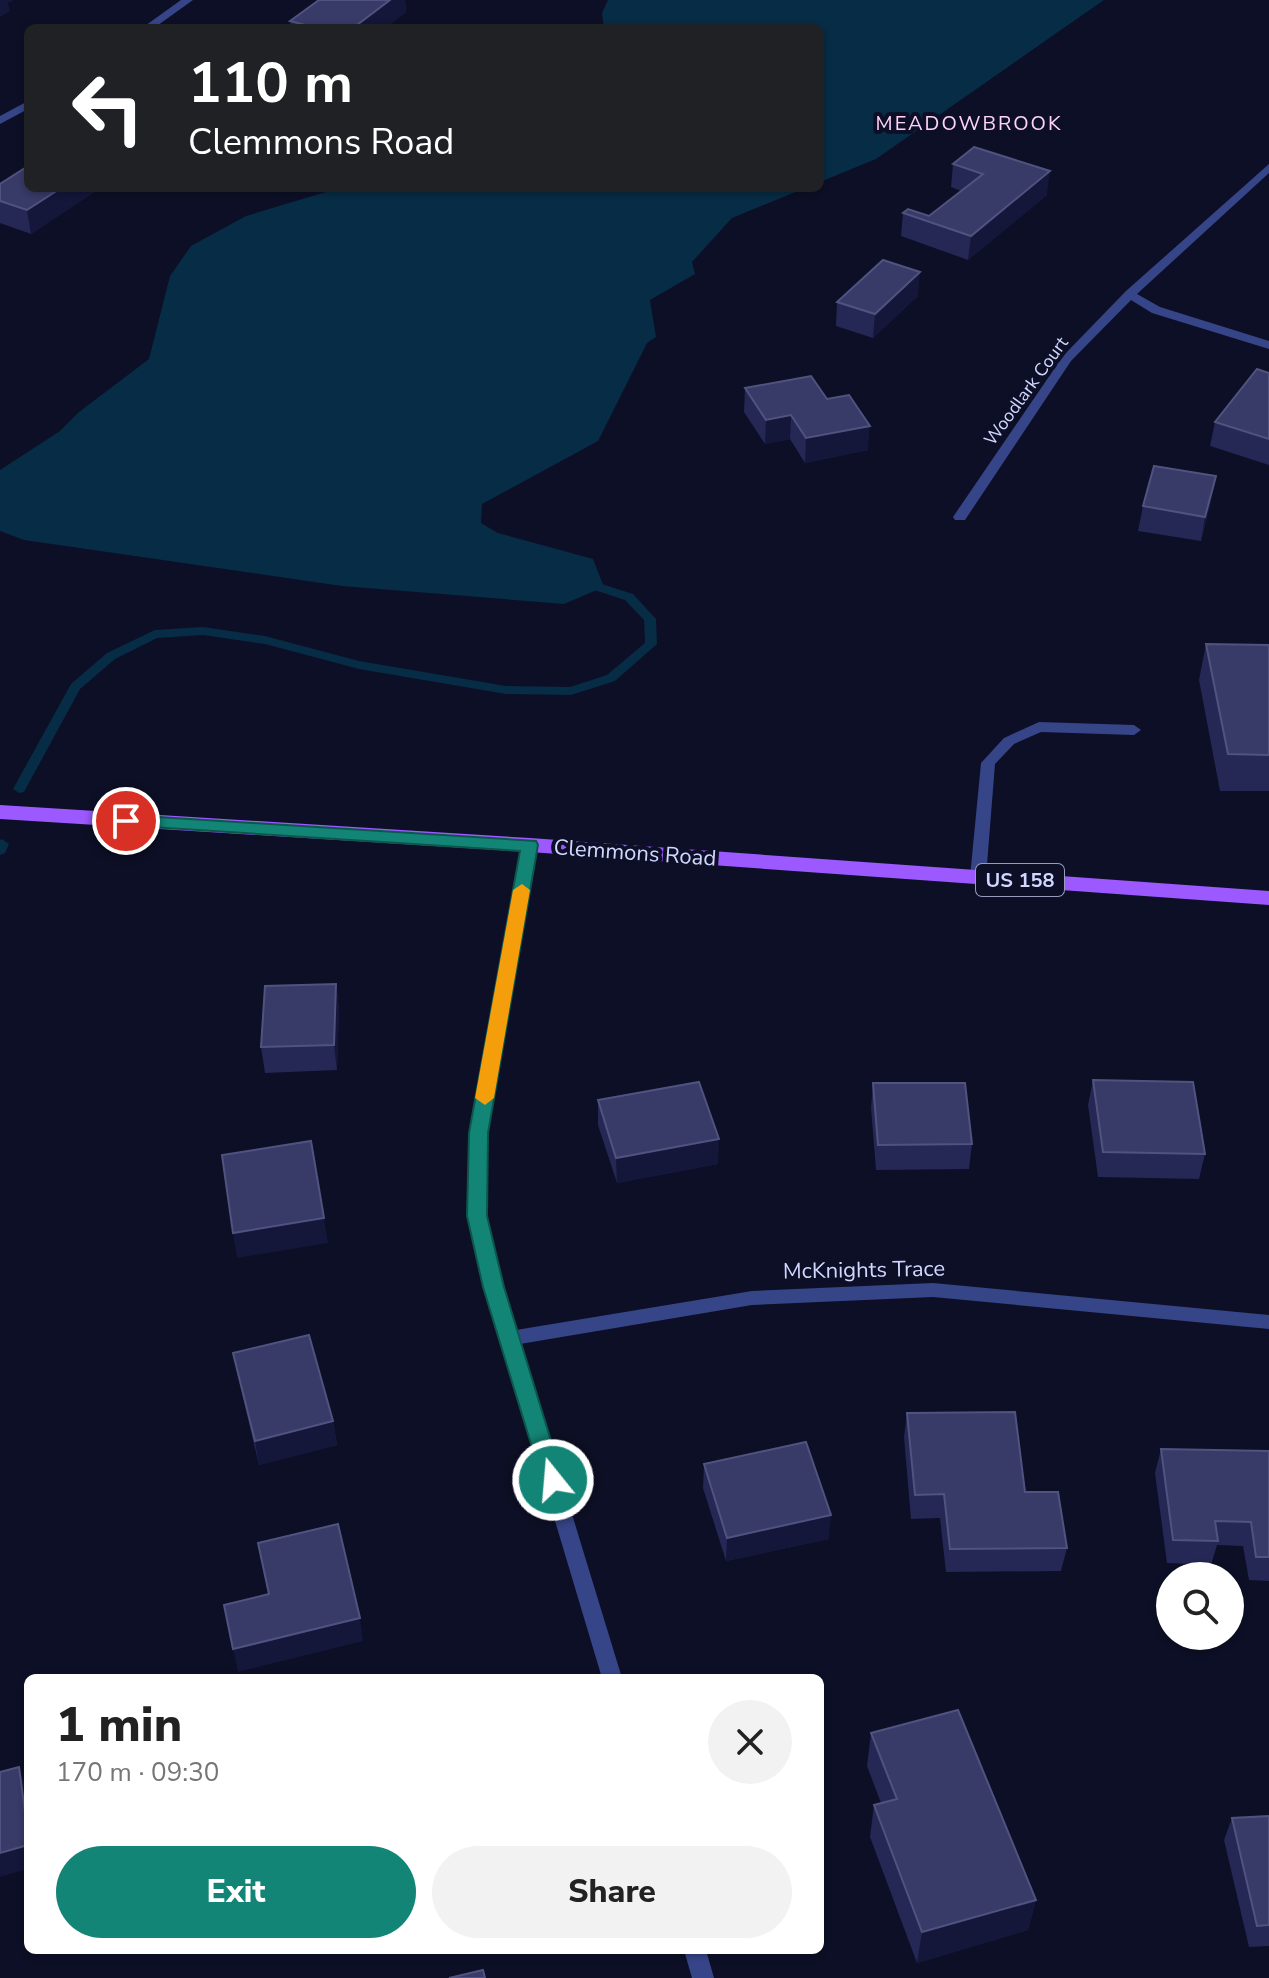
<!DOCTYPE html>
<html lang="en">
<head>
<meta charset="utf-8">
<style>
	:root { --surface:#fff; --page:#f2f2f2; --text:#222; --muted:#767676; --accent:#138576 }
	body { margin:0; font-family:"Nunito Sans",sans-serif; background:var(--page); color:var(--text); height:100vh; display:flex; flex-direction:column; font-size:30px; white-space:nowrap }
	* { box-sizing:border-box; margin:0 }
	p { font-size:26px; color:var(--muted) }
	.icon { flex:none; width:44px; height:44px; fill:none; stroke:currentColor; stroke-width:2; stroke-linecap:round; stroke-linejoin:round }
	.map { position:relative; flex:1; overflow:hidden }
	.drawer { position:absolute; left:24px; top:1674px; width:800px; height:280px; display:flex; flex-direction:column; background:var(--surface); border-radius:12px; box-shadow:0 2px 6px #0004 }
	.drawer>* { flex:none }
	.top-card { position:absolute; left:24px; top:24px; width:800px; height:168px; border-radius:12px; box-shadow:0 2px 6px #0004; background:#202124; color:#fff; overflow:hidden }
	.fabs { position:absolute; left:1156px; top:1562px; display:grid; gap:16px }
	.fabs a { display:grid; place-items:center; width:88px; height:88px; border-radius:50%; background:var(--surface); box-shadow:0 2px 6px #0004; font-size:40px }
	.pin { position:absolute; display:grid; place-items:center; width:68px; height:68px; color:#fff; margin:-34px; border:4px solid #fff; border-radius:50%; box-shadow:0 2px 8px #0007 }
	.me { position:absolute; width:88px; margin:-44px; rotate:343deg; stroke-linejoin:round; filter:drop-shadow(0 0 6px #0008) }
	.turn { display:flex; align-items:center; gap:28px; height:168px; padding:0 32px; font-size:36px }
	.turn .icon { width:104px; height:104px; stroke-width:2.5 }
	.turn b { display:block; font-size:56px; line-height:68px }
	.round { display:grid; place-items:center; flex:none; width:84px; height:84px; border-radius:42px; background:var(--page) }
	.overview { display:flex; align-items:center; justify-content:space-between; height:136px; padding:0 32px }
	h1 { font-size:48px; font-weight:800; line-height:60px }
	.primary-button { display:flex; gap:16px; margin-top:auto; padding:16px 32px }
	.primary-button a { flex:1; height:92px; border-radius:48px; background:var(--accent); color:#fff; font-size:32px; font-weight:800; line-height:92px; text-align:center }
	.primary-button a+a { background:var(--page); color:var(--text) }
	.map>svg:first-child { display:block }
	.water { fill:#072c45 }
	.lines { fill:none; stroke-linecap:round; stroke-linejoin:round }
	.stream { fill:#072c45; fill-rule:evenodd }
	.service { fill:#364588; fill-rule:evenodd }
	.minor { fill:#364588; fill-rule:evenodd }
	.primary { fill:#9b59ff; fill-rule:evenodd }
	.wall { fill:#252755 }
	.shaded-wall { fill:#14163a }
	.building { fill:#383a67; stroke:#50537f; stroke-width:2 }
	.route { fill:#138576; stroke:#0c564d; stroke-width:2 }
	.slow { fill:#f59e0b }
	.labels { text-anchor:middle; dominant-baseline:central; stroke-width:8; stroke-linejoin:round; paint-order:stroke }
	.far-street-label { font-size:18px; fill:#d2d7ff; stroke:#0d0f26 }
	.far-neighbourhood-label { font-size:20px; letter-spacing:2px; fill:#ffd4f9; stroke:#0d0f26 }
	.shield { fill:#0d0f26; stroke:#979bbe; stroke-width:2 }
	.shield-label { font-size:20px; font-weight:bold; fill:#d2d7ff }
	.street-label { font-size:22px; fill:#d2d7ff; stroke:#0d0f26 }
</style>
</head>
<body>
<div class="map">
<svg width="1269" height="1978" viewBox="0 0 1269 1978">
	<rect width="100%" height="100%" fill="#0d0f26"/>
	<path class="water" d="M608,0H1104L876,159L820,182V28H604L602,13Z
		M339,188H805L732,218L692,262L695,274L650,300L656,337L647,343L598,441L482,504L481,523L498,533L593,559L604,587L564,604L342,586L24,540L0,531V470L60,431L79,412L149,359L170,276L191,246L246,216Z"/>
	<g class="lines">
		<path class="stream" d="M586,579L633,594L656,619L657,644L615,681L571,695L506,694L359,669L265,644L203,635L157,638L115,659L80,689L24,792L19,793L13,789L71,684L107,653L155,630L203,627L265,636L359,661L506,686L570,687L607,675L645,643L644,620L625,600L582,586L580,583Z
			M2,839L9,844L5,853L0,855V840Z"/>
		<path class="service" d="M1039,722L1134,725L1141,730L1134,735L1041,732L1014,744L995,764L986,877L978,882L973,881L970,877L981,763L1004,738Z"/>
		<path class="minor" d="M181,0H193L154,28H142Z
			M28,101V109L0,124V116Z
			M1269,164V173L1137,294L1160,307L1269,341V349L1152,313L1131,300L1071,361L965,520H955L953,517L1063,356L1126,291Z
			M530,840L538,845L486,1133V1216L516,1330L752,1291L933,1283L1269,1315V1329L933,1297L752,1305L520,1344L622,1678H602L485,1287L468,1216L470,1133L522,845Z
			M684,1950H706L714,1978H692Z"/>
		<path class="primary" d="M0,805L530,838L1269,891V905L530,852L0,819Z"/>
	</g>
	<path class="wall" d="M319,0H405L406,12L385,28H291L290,21Z
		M953,164L1047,195L968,260L901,236L903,213L929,216L961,191L951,187Z
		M0,184L28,188H100L31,234L0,223Z
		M918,296L873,338L836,326L837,302Z
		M1269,373V465L1210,446L1215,422Z
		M745,388L827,399L868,450L805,463L790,439L765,444L744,412Z
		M1211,501L1201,541L1138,531L1143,506Z
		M1206,644L1269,645V791H1220L1199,680Z
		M336,984L339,1009L337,1070L265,1073L261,1047Z
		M1093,1080L1205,1154L1199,1179L1098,1177L1088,1105Z
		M873,1083L972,1144L969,1169L876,1170L871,1108Z
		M598,1100L718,1164L617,1183L598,1125Z
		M233,1353L333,1421L337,1445L259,1465L238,1377Z
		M907,1413L1067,1548L1061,1571L946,1572L940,1518L911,1519L904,1437Z
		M1161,1449L1269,1451V1581L1249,1580L1243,1546L1217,1545L1211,1565L1167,1563L1155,1473Z
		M704,1464L829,1539L726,1561L703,1488Z
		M871,1733L1036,1900L1028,1930L917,1963L870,1837L874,1805L881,1803L867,1766Z
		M1269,1816V1946L1249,1947L1224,1840L1232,1818Z"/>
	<path class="shaded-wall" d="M0,0H14L8,3L10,11L0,17Z
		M390,0H405L406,12L385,28H353Z
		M1050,171L1047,195L968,260L971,236Z
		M61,188H100L31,234L27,210Z
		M920,272L918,296L873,338L875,314Z
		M791,415L790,439L765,444L766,420Z
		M870,426L868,450L805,463L806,438Z
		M1216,476L1211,501L1201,541L1205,517Z
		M336,984L339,1009L337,1070L334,1045Z
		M719,1139L718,1164L617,1183L616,1158Z
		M324,1218L328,1243L237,1258L233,1233Z
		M333,1421L337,1445L259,1465L255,1441Z
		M831,1515L829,1539L726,1561L727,1538Z
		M360,1618L363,1641L238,1672L233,1649Z
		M19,1767L27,1790L28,1797V1834Z
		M28,1845V1869L0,1877V1853Z
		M1036,1900L1028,1930L917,1963L922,1932Z"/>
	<path class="building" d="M319,0H390L353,28H317L290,21Z
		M974,147L1050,171L971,236L903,213L908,209L929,216L983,174L953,164Z
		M28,166V188H61L27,210L0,201V184Z
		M883,260L920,272L875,314L837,302Z
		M1257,369L1269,373V439L1215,422Z
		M811,376L827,399L849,395L870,426L806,438L791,415L766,420L745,388Z
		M1154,466L1216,476L1205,517L1143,506Z
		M1206,644L1269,645V755L1228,754Z
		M336,984L334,1045L261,1047L265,986Z
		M1093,1080L1193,1082L1205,1154L1103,1152Z
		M699,1082L719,1139L616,1158L598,1100Z
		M873,1083H965L972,1144L878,1145Z
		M311,1141L324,1218L233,1233L222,1155Z
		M309,1335L333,1421L255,1441L233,1353Z
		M1015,1412L1025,1492H1058L1067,1548L950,1549L944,1494L915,1495L907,1413Z
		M806,1442L831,1515L727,1538L704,1464Z
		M1161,1449L1269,1451V1557H1256L1251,1522L1215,1521L1218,1541L1173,1540Z
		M338,1524L360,1618L233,1649L224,1605L269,1594L258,1543Z
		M958,1710L1036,1900L922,1932L874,1805L897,1799L871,1733Z
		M19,1767L28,1834V1845L0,1853V1772Z
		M1269,1816V1925L1257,1926L1232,1818Z
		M483,1970L485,1978H449Z"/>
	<path class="route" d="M126,815L536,841L538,845L488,1133L487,1216L504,1287L563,1480L560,1486L553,1489L545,1486L542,1480L483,1287L467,1216L469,1133L520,851L120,825L117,821L120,817Z"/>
	<path class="slow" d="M522,884L530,890L494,1098L485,1105L475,1098L513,890Z"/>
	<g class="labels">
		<g class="far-street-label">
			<text transform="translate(1026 391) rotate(-54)">Woodlark Court</text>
		</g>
		<g class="far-neighbourhood-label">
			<text x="969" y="123">MEADOWBROOK</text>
		</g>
		<rect class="shield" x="976" y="864" width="88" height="32" rx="6"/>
		<g class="shield-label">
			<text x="1020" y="880">US 158</text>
		</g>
		<g class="street-label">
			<text transform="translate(635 853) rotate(4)">Clemmons Road</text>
			<text transform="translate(864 1270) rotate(-1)">McKnights Trace</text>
		</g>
	</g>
</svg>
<div class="fabs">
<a><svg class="icon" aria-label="search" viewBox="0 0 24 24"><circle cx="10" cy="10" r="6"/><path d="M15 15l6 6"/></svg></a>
</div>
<div class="pin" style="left:126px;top:821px;background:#d93025"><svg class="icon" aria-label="arrive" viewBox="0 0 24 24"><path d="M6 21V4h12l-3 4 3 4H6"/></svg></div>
<svg class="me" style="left:553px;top:1480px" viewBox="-20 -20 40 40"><circle r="17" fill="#138576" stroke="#fff" stroke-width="3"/><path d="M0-11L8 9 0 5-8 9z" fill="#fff"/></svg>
<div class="top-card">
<div class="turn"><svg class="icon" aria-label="left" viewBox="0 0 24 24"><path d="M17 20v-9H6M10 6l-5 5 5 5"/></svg><div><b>110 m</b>Clemmons Road</div></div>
</div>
<section class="drawer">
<div class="overview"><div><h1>1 min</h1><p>170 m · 09:30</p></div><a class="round"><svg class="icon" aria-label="close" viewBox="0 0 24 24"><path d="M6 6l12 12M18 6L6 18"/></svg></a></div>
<div class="primary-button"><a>Exit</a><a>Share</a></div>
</section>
</div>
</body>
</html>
